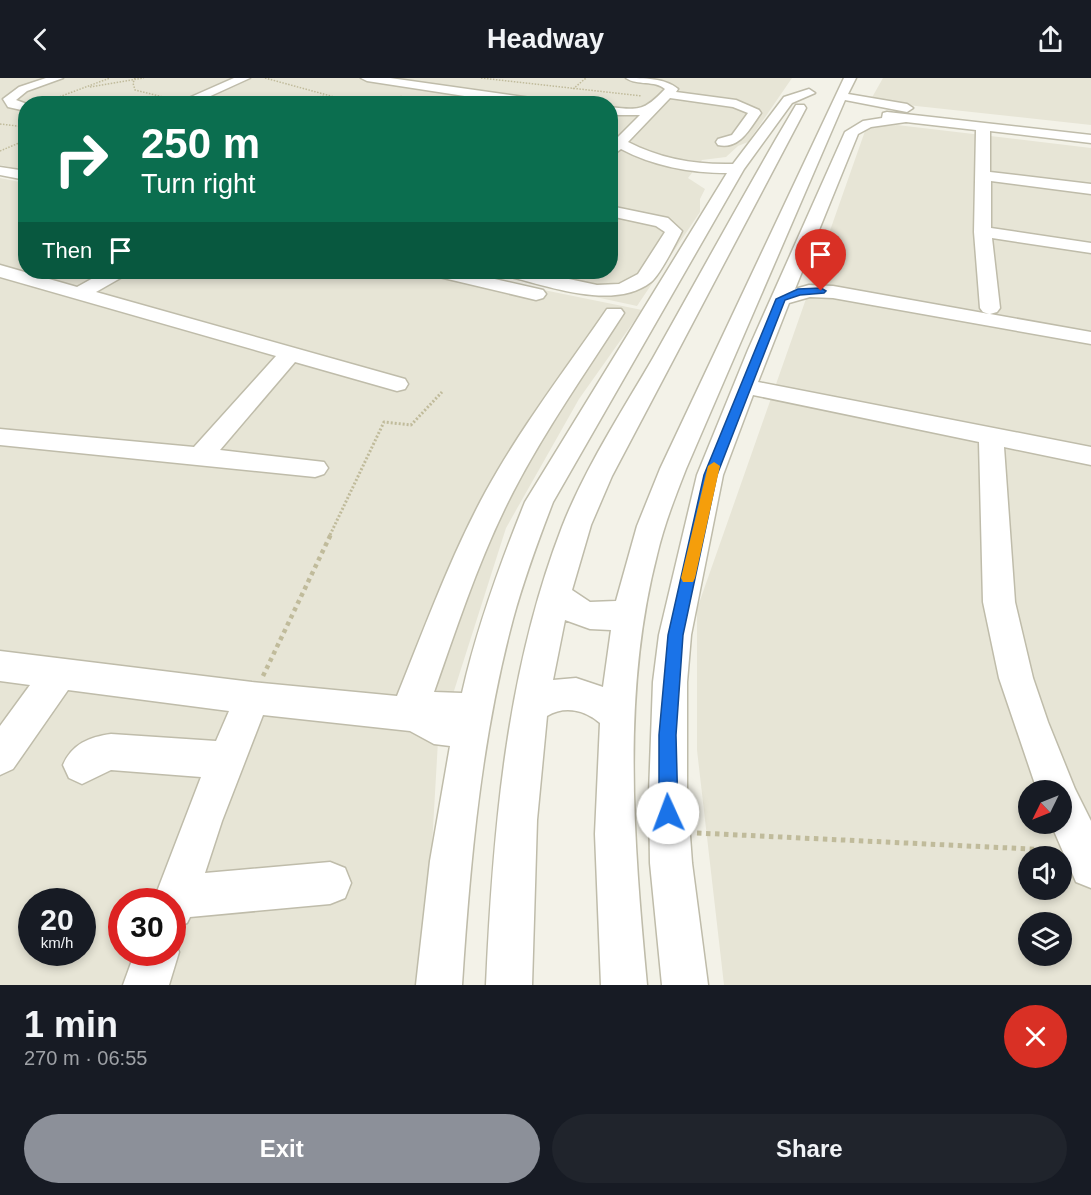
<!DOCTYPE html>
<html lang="en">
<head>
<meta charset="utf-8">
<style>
	:root { --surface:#171b24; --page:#20242c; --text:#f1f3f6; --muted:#9ea1a6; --accent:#8c9099 }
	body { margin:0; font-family:Arial,sans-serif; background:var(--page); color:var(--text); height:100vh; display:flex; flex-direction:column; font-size:22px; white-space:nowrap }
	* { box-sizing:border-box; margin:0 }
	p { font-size:20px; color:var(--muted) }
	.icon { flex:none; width:33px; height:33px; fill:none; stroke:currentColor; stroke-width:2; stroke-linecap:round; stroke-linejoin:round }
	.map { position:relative; height:907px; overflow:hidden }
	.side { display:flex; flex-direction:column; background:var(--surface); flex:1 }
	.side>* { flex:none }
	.top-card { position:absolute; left:18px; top:18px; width:600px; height:183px; border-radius:24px; box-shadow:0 3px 9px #0003; background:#0b6e4f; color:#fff; overflow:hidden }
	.needle { width:39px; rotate:227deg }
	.buttons { position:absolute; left:1018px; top:702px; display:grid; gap:12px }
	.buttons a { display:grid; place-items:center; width:54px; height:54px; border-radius:50%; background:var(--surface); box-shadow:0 3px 9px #0003; font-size:30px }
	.speed { position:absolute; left:18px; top:810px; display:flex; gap:12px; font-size:30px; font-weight:700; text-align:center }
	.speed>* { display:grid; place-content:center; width:78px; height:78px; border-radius:50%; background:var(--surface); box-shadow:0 3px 9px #0003; line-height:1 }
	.speed small { font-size:15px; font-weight:400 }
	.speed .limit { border:9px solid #d22; background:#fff; color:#111 }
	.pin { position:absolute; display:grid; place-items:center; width:51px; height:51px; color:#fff; margin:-62px -26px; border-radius:50% 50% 50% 0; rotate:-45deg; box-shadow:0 0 6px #0007 }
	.pin .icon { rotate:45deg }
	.me { position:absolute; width:66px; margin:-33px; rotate:358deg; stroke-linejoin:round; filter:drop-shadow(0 0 4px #0008) }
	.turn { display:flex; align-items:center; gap:21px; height:126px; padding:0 24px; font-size:27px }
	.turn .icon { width:78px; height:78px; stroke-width:2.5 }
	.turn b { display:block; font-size:42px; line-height:51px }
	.then { display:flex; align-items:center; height:57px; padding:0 24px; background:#0003; gap:12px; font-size:22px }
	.round { display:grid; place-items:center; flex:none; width:63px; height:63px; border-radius:32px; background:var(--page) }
	.headline { display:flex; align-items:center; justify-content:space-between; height:102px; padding:0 24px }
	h1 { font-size:36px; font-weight:800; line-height:45px }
	.button { display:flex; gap:12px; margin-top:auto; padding:12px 24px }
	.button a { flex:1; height:69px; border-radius:36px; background:var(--accent); color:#fff; font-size:24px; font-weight:800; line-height:69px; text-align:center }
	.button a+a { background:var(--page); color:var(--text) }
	header { display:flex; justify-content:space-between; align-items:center; height:78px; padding:0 24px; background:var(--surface); font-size:27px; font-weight:800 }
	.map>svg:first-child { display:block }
	.residential { fill:#e7e5d6; fill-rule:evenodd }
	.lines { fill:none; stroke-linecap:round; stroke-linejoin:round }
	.minor-casing { stroke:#bfbcaa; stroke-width:3 }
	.path-far3 { stroke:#c0bb9b; stroke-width:1.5; stroke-dasharray:1.5 1.5; stroke-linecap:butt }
	.path-far2 { stroke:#c0bb9b; stroke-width:3; stroke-dasharray:2 2; stroke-linecap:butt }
	.path-far1 { stroke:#c0bb9b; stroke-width:4.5; stroke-dasharray:4 4; stroke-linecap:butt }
	.path { stroke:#c0bb9b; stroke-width:5; stroke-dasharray:4.5 4.5; stroke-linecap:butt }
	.minor { fill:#fff; fill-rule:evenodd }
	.route { fill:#1a73e8; stroke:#114b97; stroke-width:1.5 }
	.slow { fill:#f59e0b }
</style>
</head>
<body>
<header><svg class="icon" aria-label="back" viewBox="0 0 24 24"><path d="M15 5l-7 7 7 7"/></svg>Headway<svg class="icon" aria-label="share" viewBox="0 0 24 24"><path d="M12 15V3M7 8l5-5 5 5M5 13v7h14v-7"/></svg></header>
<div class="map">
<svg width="1091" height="907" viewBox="0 0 1091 907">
	<rect width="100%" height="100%" fill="#f3f2e8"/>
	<path class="residential" d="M0,0H792L748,64L738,68L726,79L702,82L688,100L705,111L700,121V134L637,228L481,194H610V26H26L25,92L0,87Z
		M883,0H1091V47L870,23Z
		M897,47L1091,70V907H724L697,672V531L865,53L873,49ZM1029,712H1062V746H1029ZM1029,778H1062V812H1029ZM1029,844H1062V878H1029Z
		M0,100L25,105L26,194H455L642,232L579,321L506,450L438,663L424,907H0ZM32,824H82V874H32ZM122,824H172V874H122Z"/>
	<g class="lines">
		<g class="minor-casing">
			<path id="minor" d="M46,0H63L27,13L16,22L27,26L26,33L8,29L3,21L19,9Z
				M234,0H250L193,26H175Z
				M361,0H390L545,22L551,26H517L367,3Z
				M626,0C644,0 665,0 678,11L676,14L736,22L759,32L761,35C750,50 740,72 718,67L716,64L718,61L732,57L748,35L733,29L670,20L628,64C661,81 696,87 733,86L784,19L809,11L815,15L792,25L744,91L553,424C538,463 524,501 513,541C481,661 470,784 462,907H416L430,783L450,668L434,666L410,653L263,637L222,743L205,795L330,784L345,790L351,805L345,820L330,826L190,839L187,845L172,851V824H153L201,699L111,692L82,706L69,700L63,687C72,666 89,659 111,656L216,663L229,633L68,612L13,691L0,697V648L30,607L0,603V573L252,604L397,618C425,549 450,479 486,413C521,349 566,291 607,231H621L624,235C586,294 545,352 513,414C480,478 458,546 434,614L462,615C477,549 500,486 525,424L727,95C691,95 653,88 621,71L610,79V67L640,37H610V29C640,33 645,32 665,11C655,2 637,8 626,0Z
				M844,0H856L848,16L907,26L913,30L907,34L845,22L686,391C675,419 664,447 657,477C621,616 634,766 647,907H601L595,756L600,645C585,632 565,627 547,638L537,742L532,907H486C493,752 506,594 562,449C585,390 621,335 653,280C694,207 734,134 776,61L796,27H804L806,30L612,398L591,447L572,512L590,524L616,523L637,448L660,391ZM565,542L590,551L611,552L603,609L576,600L553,602Z
				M887,34L1091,57V65L990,53V94L1091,106V116L991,103V150L1091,165V175L992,160L1000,230L997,234L990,236L1091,254V266L833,220L810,219L789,225L758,304L1091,369V387L1004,369L1015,524L1033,600L1048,644L1075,711L1091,743V810L1076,804L1051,746H1062V712H1037L999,600L983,524L979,364L753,317L723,397L691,557L687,604V716L692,785L708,907H662L650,785L649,716L653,604L659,557L697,397L748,272L845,54L863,43L882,40L883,35ZM906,44L976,52L974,154L980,230L983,234L989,236L833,208L809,207L795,211L858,56L871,49Z
				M0,89L26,93V102L0,97Z
				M610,128L668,140L682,153C676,165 660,197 651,204C614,233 548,208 507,198L505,194H536L597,207L619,206L638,196L665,154L656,148L610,138Z
				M0,187L77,209L104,194H126L124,198L96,214L405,301L408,306L405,311L397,313L295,284L220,372L324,384L328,390L324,396L315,399L0,367V351L194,369L276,278L0,199Z
				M433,194H464L543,212L546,216L543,220L536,222L435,198Z
				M172,858L179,874L169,907H123L135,874H172Z"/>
		</g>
		<path class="path-far3" d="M135,0L133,5L135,12L171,21
			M265,0L360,26
			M481,0L642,18
			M90,9L144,0
			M573,11L586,0
			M40,26L110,0
			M266,26L325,18
			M387,26L402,18
			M0,46L26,49
			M0,73L26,62"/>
		<path class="path-far2" d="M330,457L384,344L411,347L442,314"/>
		<path class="path-far1" d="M263,598L331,456"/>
		<path class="path" d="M697,755L1052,772"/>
		<use href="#minor" class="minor"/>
	</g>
	<path class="route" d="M821,210L826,213L824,215L800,217L785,222L717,397L683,557L676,657L678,735L675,742L668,744L662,742L659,735V657L668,557L704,397L776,221L798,211Z"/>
	<path class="slow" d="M714,384L720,388L695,500L693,504H683L681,500L708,388Z"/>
</svg>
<div class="buttons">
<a><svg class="needle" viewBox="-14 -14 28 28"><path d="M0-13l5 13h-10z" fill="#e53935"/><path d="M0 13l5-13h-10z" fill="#9ea1a6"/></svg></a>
<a><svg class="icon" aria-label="sound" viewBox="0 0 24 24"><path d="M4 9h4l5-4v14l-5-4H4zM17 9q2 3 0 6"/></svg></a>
<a><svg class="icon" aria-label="layers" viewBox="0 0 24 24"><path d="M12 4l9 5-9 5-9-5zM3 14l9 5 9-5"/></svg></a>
</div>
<div class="speed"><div>20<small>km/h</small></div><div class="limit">30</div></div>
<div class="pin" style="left:821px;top:213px;background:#d93025"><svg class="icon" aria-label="arrive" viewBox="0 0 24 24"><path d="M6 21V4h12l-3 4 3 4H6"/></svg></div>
<svg class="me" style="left:668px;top:735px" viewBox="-20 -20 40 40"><circle r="19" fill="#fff"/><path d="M0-13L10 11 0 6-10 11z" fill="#1a73e8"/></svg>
<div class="top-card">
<div class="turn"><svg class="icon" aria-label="right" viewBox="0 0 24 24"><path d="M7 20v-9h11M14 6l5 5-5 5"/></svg><div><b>250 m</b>Turn right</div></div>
<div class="then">Then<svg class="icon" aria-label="arrive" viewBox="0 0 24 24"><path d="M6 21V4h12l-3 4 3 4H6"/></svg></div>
</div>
</div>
<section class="side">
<div class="headline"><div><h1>1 min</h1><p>270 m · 06:55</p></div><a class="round" style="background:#d93025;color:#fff"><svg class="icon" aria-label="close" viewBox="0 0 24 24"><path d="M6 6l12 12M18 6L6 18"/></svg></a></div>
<div class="button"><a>Exit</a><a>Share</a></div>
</section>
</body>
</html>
